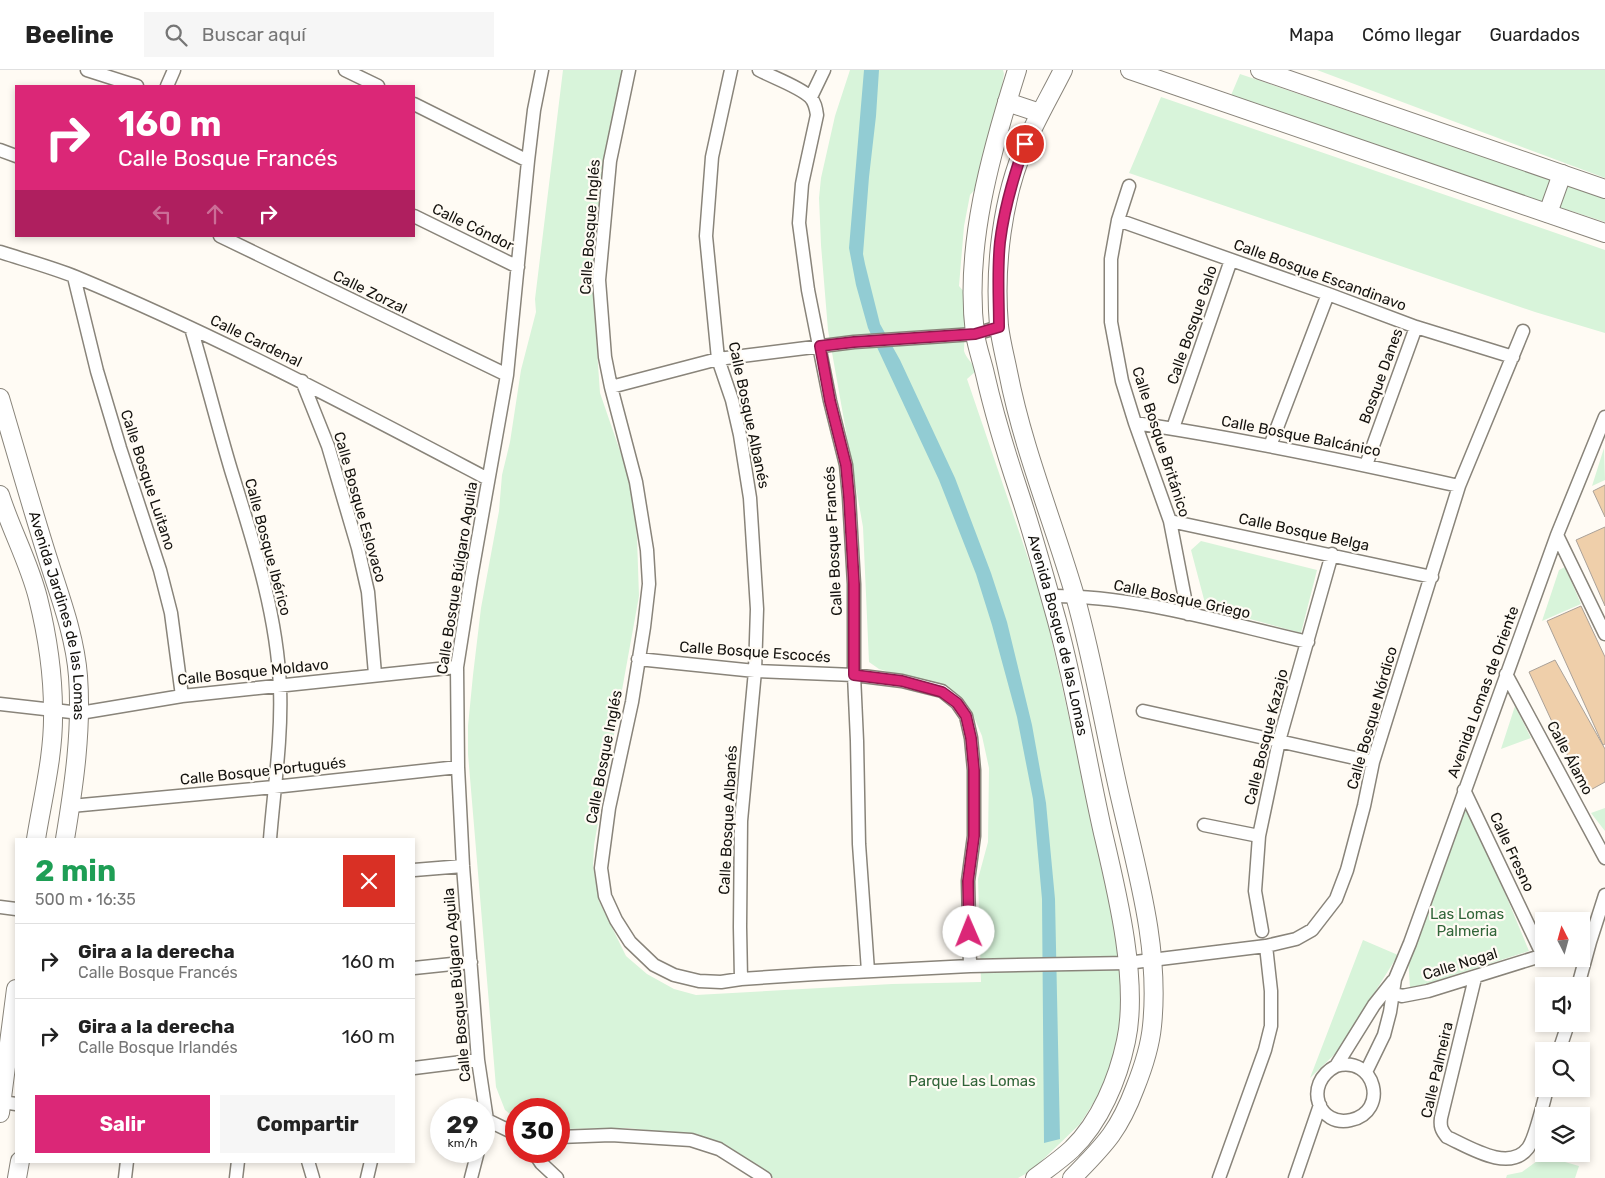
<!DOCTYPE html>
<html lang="es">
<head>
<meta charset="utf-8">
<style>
	:root { --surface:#fff; --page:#f6f6f6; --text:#222; --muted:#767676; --line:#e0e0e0; --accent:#db2777 }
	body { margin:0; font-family:Rubik,sans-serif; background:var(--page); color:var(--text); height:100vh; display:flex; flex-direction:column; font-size:19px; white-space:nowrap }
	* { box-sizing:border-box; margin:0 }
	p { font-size:16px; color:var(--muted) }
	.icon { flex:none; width:28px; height:28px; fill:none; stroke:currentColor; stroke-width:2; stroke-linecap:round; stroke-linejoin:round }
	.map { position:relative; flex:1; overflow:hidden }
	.sheet { position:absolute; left:15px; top:768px; width:400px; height:325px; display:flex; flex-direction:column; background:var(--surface); border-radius:0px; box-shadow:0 2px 8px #0003 }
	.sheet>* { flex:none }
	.guide { position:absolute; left:15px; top:15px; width:400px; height:152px; border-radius:0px; box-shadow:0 2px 8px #0003; background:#db2777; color:#fff; overflow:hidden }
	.needle { width:32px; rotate:354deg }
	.buttons { position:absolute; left:1535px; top:842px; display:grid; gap:10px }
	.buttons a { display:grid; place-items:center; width:55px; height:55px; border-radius:0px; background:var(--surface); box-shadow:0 2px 8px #0003; font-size:25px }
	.speed { position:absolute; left:430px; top:1028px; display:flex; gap:10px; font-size:25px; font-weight:700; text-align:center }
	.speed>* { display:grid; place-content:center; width:65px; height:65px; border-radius:50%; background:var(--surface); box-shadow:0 2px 8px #0003; line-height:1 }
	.speed small { font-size:12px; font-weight:400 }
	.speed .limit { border:8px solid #d22; background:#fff; color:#111 }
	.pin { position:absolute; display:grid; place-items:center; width:42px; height:42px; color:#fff; margin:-21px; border:2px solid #fff; border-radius:50%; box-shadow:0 1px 5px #0007 }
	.me { position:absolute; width:55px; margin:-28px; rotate:359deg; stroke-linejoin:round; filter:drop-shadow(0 0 4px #0008) }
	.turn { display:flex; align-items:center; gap:18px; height:105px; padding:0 20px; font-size:22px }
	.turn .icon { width:65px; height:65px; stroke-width:2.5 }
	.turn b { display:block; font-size:35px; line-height:42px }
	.lanes { display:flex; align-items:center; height:48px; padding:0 20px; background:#0003; justify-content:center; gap:25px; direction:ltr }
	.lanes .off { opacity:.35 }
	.round { display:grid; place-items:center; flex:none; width:52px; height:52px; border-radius:0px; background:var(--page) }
	.headline { display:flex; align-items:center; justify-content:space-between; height:85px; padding:0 20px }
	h1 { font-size:30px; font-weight:700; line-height:38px; color:#1e9e55 }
	.button { display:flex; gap:10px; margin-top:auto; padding:10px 20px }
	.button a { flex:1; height:58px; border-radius:0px; background:var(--accent); color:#fff; font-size:20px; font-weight:700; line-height:58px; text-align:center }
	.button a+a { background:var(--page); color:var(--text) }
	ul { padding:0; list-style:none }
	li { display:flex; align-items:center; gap:15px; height:75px; padding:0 20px; border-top:1px solid var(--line) }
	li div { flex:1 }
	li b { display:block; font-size:19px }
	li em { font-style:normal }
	header { display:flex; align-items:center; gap:30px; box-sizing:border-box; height:70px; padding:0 25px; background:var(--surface); border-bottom:1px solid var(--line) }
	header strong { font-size:24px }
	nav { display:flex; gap:28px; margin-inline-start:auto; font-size:18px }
	.search { width:350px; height:45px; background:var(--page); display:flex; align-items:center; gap:12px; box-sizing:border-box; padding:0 18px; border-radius:0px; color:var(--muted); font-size:19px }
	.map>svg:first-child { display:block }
	.green { fill:#d8f4da }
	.water { fill:#92ccd3 }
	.building { fill:#efcfaa; stroke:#aaa198 }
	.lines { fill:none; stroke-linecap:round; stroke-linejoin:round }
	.street-casing { stroke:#89847a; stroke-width:15 }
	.secondary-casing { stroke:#89847a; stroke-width:20 }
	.street { stroke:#fff; stroke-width:12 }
	.secondary { stroke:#fff; stroke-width:18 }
	.route-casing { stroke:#8e194d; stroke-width:12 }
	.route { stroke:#db2777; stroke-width:9 }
	.labels { text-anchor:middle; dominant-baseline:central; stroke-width:4.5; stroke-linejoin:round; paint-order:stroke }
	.street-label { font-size:15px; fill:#14120e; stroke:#fffbf4 }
	.park-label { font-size:15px; fill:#316539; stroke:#fffbf4 }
</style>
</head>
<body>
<header>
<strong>Beeline</strong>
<div class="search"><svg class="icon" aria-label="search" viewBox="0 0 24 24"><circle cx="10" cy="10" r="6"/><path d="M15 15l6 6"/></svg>Buscar aquí</div>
<nav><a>Mapa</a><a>Cómo llegar</a><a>Guardados</a></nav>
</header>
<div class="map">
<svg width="1605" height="1108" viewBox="0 0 1605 1108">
	<rect width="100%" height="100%" fill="#fffbf4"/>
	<path class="green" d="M563,0H622L611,52L600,132L592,209L600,323L631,413L637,468L639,526L594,775L593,796L599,831L626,886L647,904L674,919L696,925L892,914L981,912L978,809L988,772L989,698L982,666L972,642L963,628L947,619L879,599L869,592L863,457L828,260L821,175L819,128L821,108L835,46L850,0H1003L1004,4L995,58L978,116L970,125L964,156L959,216L966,224L964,281C966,288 972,292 976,301L967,309L1043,532L1078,688L1110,820L1124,920L1120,963L1112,993L1101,1021L1080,1054L1031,1101L1018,1108H773L743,1089L694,1065L628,1058L559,1059V1039H516V1049L505,1040L496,1017L468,684V656L473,605L481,538L499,441L502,405L510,372L521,300L536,242L535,229Z
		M1317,0H1605V108Z
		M1240,4L1605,128V152L1229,30Z
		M1161,27L1605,180V263L1535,242L1129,103Z
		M1604,378L1605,410L1592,416Z
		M1201,471L1317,500L1301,563L1206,537L1191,480Z
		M1565,497L1581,534L1542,551L1559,500Z
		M1515,636L1531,668L1501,679Z
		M1466,729L1529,881L1410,919L1408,886Z
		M1605,738V761L1591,743Z
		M1363,870L1398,885L1345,970L1337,982L1310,1008Z
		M1544,1086L1579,1096L1575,1108H1506L1507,1105L1522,1102Z"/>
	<path class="water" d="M864,0H879L876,46L869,107L863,184L865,194L880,254L900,290L955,408L991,503L1007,552L1032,655L1046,733L1055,829L1060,1069L1044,1073L1042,829L1033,729L1017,647L992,555L976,504L939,410L868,258L856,215L849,178Z"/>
	<path class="building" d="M1605,415V447L1593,421Z
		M1605,457V536L1576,470Z
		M1581,536L1605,587V674L1603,675L1547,551Z
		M1555,590L1605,679V712L1585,723L1529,602Z"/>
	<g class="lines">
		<g class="street-casing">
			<path id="street" d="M87,0L137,16
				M345,0L378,16
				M629,0L610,91L599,210L605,287L611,317L636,412L647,480L649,514L644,557L632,632L609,738L601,798L605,826L616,850L630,872L654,895L674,905L699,911L721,912L741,909L815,904L970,896L1127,893L1266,876L1296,869L1312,860L1336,829L1347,800L1364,736L1373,692L1459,416L1523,261
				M731,0L712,87L706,166L718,289L732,330L740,365L750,428L757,539L755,601L741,751L740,857L741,909
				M759,0C772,7 800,17 810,27C815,32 816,38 817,45L802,114L799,153L808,220L830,331L846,395L849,427L854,514V605L857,671L859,774L868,901
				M167,16L174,0
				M811,27L824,0
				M414,34L528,91
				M0,80L16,86
				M1129,116L1118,150L1111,189V252L1122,311L1135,353L1170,451L1188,544
				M414,146L518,197
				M1118,150L1328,224L1416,257L1513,287
				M220,166L507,305
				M0,182C25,190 51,197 76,207C218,266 353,338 488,409
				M74,207L97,301L120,378L160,500L171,543L182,626
				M191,258C205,305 217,353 231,400C253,471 277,543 280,618C282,668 274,719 270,769
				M302,311L328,376L358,478L368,522L375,604
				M611,317L718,289L854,272L975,264L999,257
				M1135,353C1244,369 1352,392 1459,416
				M1173,358L1231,190
				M1270,376L1328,224
				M1366,395L1416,257
				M1170,451L1432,507
				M1557,465L1605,564
				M1049,526C1135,525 1224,553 1308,572
				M638,589L755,601L854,605L902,611L942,621L957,633L966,646L971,668L974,700V766L968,811L970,896
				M1506,604L1605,788
				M0,634L80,643L182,626L457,597
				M1143,641L1373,692
				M1464,720L1543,886
				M71,736L274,717L458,697
				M1204,755L1259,766
				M414,800L463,796
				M0,837L16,839
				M1262,861L1255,821L1259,766L1279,671L1332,484
				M414,898L471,892
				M1475,908L1441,1048C1440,1056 1441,1060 1447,1067C1469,1077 1509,1103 1528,1078C1534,1070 1544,1031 1547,1019
				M1578,916L1590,872L1605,825
				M1385,921L1402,926L1428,921L1544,885
				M1559,981L1568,954
				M1336,996C1376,985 1389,1042 1351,1050C1319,1058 1302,1014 1336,996L1374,935L1393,911
				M414,998L478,990
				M1366,1002L1384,965L1390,942L1395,909L1410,873L1557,465L1605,347
				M2,1032L16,1034
				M516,1064L487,1050L478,990L463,796L458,697L457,597L471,508L507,305L528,91L534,40L542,0
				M559,1067L611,1065L691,1070L719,1079L765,1108
				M533,1081L541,1093L557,1108
				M308,1091L313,1108
				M125,1108L127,1091
				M236,1108L238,1091
				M367,1108L371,1091
				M471,1108L478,1081
				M1219,1108L1265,980L1271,956V921L1266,876
				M1295,1108L1320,1035"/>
		</g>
		<g class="secondary-casing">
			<g id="secondary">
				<path id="s1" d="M1017,0C991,82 964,177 975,264C977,277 982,291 985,304C994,344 1006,383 1019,422C1033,464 1045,508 1057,551C1076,621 1087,692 1103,763C1117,822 1139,912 1126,971C1118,1009 1100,1052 1072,1079C1060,1090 1047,1099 1035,1108"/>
				<path d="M1063,0C1051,24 1037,48 1026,73C1002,127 994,197 999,256C1001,272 1005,287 1008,302C1023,379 1053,451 1075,526C1094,593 1105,663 1121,731C1138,805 1160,880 1152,956C1150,977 1143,998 1135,1018C1129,1034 1121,1051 1111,1065C1100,1080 1086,1094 1072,1108"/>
				<path d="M1130,0L1605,163"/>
				<path d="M1260,0L1605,119"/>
				<path d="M1007,32L1040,43"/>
				<path d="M1548,143L1562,104"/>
				<path id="s2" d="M0,328C16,382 31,435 48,489C60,527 75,566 78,606C82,660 74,715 65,769"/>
				<path d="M0,425C11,460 29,492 38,528C47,564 53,604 53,641C54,684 43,726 36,769"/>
				<path d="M0,1043L16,919"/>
				<path d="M17,1108L20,1091"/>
			</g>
		</g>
		<use href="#street" class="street"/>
		<use href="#secondary" class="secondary"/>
	</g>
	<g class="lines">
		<g class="route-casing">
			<path id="route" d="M969,862L968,811L974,766V700L971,668L966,646L957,633L942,622L902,611L854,605V514L849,427L846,395L830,331L820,276L854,272L975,264L999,257C999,229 997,200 1000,172C1004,139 1014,105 1025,74"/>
		</g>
		<use href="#route" class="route"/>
	</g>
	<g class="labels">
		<g class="street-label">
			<text transform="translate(473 157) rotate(26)">Calle Cóndor</text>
			<text transform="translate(590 157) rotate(-86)">Calle Bosque Inglés</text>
			<text transform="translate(1320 205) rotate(20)">Calle Bosque Escandinavo</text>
			<text transform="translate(370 222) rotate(26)">Calle Zorzal</text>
			<text transform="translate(1192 255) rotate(-71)">Calle Bosque Galo</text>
			<text transform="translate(256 271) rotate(26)">Calle Cardenal</text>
			<text transform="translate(1381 306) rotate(-70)">Bosque Danes</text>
			<text transform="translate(749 345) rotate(78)">Calle Bosque Albanés</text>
			<text transform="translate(1301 366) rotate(11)">Calle Bosque Balcánico</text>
			<text transform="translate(1161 372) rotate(72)">Calle Bosque Británico</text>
			<text transform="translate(148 410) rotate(72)">Calle Bosque Luitano</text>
			<text transform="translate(360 437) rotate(74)">Calle Bosque Eslovaco</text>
			<text transform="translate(1304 462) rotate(12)">Calle Bosque Belga</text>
			<text transform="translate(833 471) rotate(-93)">Calle Bosque Francés</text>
			<text transform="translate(268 477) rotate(75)">Calle Bosque Ibérico</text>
			<text transform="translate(457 508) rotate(-81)">Calle Bosque Búlgaro Aguila</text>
			<text transform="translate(1182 529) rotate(12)">Calle Bosque Griego</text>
			<text stroke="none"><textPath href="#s2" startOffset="226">Avenida Jardines de las Lomas</textPath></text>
			<text stroke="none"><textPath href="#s1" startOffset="582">Avenida Bosque de las Lomas</textPath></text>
			<text transform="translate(755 582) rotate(4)">Calle Bosque Escocés</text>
			<text transform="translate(253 602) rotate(-6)">Calle Bosque Moldavo</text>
			<text transform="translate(1483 622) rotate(-70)">Avenida Lomas de Oriente</text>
			<text transform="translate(1372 648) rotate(-74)">Calle Bosque Nórdico</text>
			<text transform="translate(1266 667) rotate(-76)">Calle Bosque Kazajo</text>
			<text transform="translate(604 687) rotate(-79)">Calle Bosque Inglés</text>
			<text transform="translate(1570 688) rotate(62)">Calle Álamo</text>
			<text transform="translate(263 701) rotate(-6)">Calle Bosque Portugués</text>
			<text transform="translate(728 750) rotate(-87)">Calle Bosque Albanés</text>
			<text transform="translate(1512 782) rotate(65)">Calle Fresno</text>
			<text transform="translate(1460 894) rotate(-17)">Calle Nogal</text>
			<text transform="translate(457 915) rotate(-95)">Calle Bosque Búlgaro Aguila</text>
			<text transform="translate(1437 1000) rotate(-77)">Calle Palmeira</text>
		</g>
		<g class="park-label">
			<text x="1467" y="844">Las Lomas<tspan x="1467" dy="17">Palmeria</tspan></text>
			<text x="972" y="1011">Parque Las Lomas</text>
		</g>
	</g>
</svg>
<div class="buttons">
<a><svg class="needle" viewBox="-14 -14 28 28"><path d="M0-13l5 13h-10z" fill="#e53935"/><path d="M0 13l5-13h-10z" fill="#767676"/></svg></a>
<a><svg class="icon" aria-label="sound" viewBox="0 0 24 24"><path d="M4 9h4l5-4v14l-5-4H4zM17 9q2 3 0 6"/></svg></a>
<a><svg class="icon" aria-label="search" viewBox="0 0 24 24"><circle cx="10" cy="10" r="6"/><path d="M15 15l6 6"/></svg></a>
<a><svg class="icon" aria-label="layers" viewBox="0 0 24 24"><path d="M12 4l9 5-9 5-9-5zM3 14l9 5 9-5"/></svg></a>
</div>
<div class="speed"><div>29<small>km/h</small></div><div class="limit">30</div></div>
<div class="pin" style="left:1025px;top:74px;background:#d93025"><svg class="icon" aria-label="arrive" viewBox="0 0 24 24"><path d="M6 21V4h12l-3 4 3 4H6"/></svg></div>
<svg class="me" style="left:969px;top:862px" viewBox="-20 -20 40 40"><circle r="19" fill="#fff"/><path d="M0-13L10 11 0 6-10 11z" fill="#db2777"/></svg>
<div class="guide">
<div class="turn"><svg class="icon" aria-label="right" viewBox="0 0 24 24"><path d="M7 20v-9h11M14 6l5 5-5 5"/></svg><div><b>160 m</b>Calle Bosque Francés</div></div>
<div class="lanes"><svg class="icon off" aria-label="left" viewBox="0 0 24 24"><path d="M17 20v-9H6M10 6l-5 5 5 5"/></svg><svg class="icon off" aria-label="ahead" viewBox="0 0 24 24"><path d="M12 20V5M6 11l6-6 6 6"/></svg><svg class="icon" aria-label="right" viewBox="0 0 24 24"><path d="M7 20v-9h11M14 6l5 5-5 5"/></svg></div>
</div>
<section class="sheet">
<div class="headline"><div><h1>2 min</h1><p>500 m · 16:35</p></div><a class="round" style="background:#d93025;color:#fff"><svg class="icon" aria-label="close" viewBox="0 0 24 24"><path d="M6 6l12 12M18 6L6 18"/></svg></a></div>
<ul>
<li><svg class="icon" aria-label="right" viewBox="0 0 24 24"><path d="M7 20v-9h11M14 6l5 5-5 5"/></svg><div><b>Gira a la derecha</b><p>Calle Bosque Francés</p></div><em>160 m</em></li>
<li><svg class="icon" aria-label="right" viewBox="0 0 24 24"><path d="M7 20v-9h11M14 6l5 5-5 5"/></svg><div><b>Gira a la derecha</b><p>Calle Bosque Irlandés</p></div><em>160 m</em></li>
</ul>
<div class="button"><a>Salir</a><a>Compartir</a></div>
</section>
</div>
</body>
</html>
